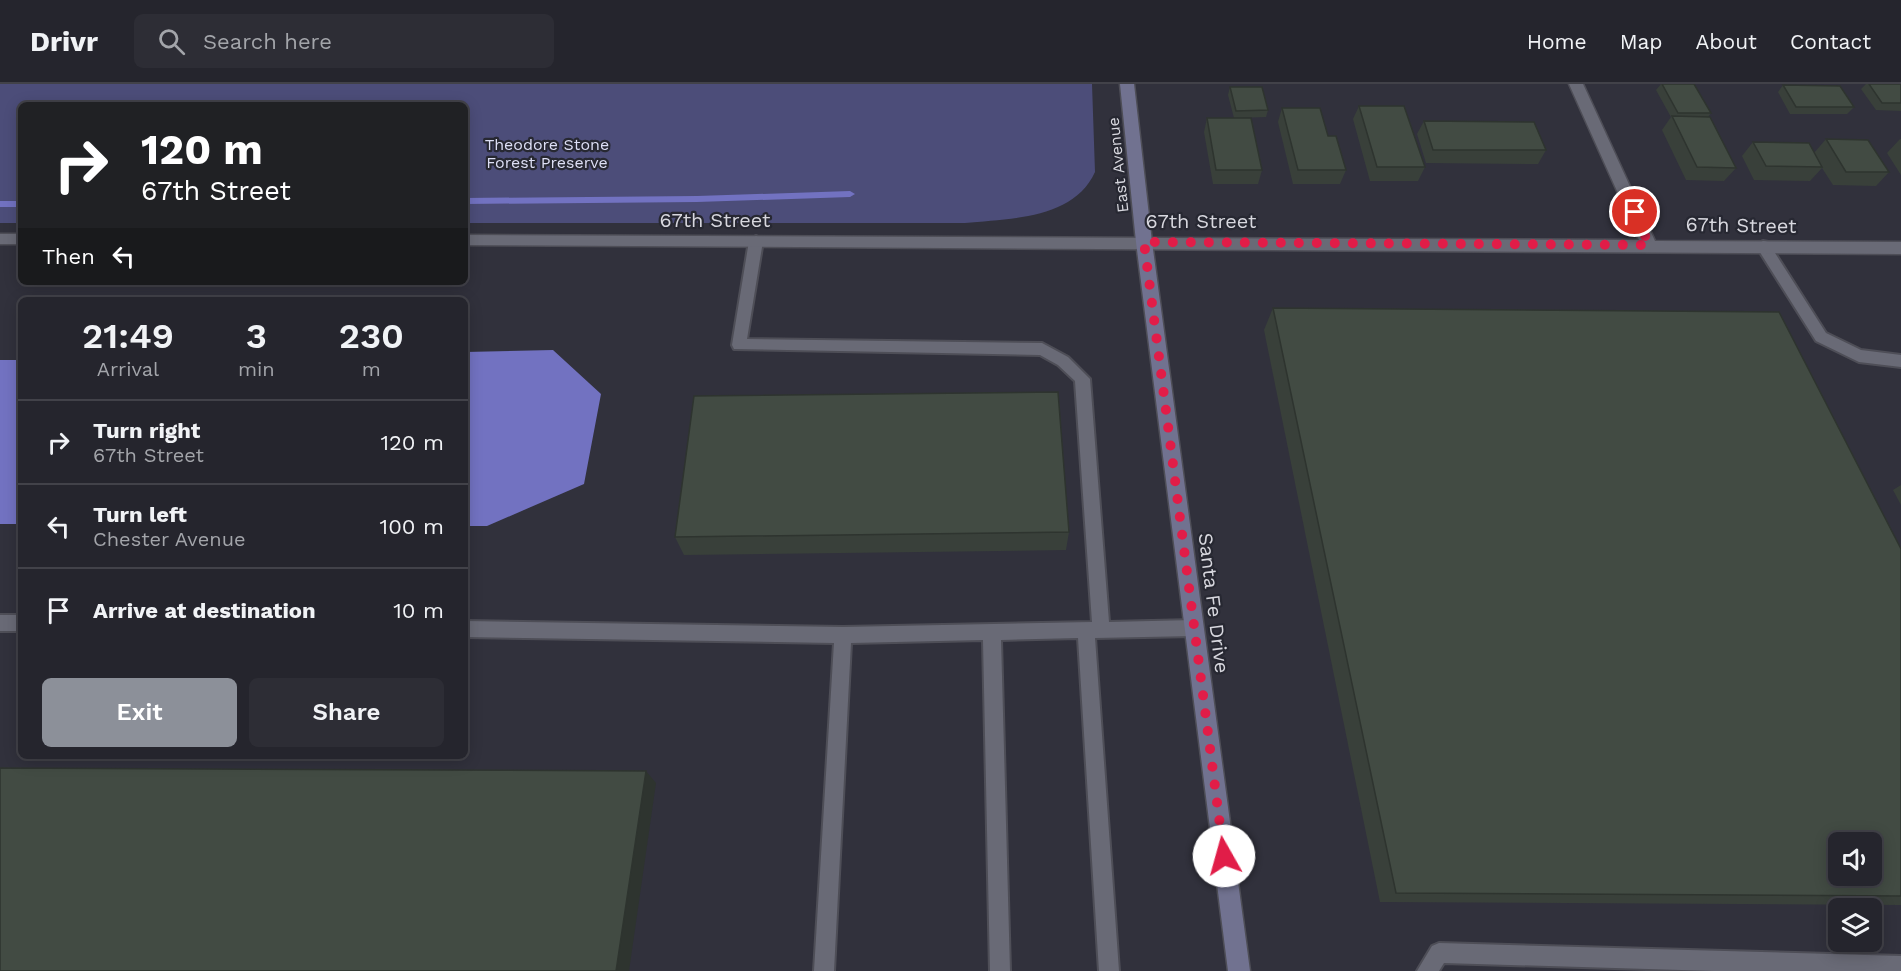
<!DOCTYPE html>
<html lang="en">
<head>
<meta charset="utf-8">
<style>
	:root { --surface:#25252d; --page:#2d2d35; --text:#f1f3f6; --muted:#a3a5aa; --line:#424249; --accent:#8c9099 }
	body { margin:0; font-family:"Work Sans",sans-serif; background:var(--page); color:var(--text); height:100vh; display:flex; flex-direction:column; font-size:22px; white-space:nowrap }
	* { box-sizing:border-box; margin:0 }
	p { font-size:20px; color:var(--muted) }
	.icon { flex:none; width:33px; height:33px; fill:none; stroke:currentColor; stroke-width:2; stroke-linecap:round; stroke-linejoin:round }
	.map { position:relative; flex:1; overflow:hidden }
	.sheet { position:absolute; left:18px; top:213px; width:450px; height:462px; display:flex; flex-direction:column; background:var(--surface); border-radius:9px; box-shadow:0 3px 15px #0003,0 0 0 2px var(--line) }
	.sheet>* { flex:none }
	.top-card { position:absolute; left:18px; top:18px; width:450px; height:183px; border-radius:9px; box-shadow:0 3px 15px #0003,0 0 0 2px var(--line); background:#202124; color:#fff; overflow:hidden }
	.fabs { position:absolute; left:1828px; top:748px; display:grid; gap:12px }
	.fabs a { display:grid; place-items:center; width:54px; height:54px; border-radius:9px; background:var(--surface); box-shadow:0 3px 15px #0003,0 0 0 2px var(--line); font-size:30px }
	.pin { position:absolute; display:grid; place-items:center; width:51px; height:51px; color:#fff; margin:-26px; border:3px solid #fff; border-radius:50%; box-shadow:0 2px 6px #0007 }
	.me { position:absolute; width:66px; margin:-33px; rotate:353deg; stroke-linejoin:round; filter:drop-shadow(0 0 4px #0008) }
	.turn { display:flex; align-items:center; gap:21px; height:126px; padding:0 24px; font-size:27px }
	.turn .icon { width:78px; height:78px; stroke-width:2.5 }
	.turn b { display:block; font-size:42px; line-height:51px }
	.then { display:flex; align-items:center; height:57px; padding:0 24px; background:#0003; gap:12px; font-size:22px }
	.eta { display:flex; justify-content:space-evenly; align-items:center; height:102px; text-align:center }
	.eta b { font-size:36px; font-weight:600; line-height:42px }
	.button { display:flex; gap:12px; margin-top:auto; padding:12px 24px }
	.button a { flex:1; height:69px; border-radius:9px; background:var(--accent); color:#fff; font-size:24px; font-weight:600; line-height:69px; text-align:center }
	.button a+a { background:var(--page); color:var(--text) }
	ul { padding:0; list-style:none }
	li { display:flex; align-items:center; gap:18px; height:84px; padding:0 24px; border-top:2px solid var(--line) }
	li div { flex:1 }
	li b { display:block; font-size:22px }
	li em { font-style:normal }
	header { display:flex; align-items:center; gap:36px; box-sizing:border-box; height:84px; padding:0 30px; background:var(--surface); border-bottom:2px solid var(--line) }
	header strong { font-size:28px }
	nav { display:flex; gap:33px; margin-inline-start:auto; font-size:21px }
	.search { width:420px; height:54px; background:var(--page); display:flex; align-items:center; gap:15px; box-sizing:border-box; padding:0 21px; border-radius:9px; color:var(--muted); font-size:22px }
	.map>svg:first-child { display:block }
	.green { fill:#4c4d79 }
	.water { fill:#7272c1 }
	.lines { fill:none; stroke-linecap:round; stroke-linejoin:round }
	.stream { fill:#7272c1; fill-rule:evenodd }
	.lane-casing { stroke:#4e4e57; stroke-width:4 }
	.street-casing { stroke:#4e4e57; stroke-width:3 }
	.secondary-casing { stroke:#4e4e57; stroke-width:3 }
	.lane { fill:#696a76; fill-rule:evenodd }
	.street { fill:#696a76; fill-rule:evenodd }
	.secondary { fill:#717290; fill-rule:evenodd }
	.wall { fill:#39403a }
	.shaded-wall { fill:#2e342f }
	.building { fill:#424b43; stroke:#2e342f; stroke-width:1.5; fill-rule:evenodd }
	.route { stroke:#e11d48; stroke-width:10; stroke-dasharray:0 18 }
	.labels { text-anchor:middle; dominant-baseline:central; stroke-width:4.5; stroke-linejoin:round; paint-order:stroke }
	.far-park-label { font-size:16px; fill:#dddff5; stroke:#272832 }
	.far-street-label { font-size:16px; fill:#d7d7de; stroke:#272832 }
	.street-label { font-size:20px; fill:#d7d7de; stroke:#272832 }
</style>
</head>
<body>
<header>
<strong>Drivr</strong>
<div class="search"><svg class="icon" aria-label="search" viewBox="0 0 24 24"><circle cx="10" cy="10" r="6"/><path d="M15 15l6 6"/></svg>Search here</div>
<nav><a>Home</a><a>Map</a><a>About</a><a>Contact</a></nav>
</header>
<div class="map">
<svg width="1901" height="887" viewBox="0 0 1901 887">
	<rect width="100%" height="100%" fill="#31313c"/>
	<path class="green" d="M0,0H1092L1095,88C1074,135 1009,135 965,139H465V21H21V139H0Z"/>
	<path class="water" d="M553,266L601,310L584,400L487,442H465V268Z
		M21,276V440H0V276Z"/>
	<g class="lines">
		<path class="stream" d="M850,107L855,110L850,113L697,118L465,120V114L697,112Z
			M0,117H21V123H0Z"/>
		<g class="lane-casing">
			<path id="lane" d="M756,152L763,157L747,255L1042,259L1068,273L1090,295L1109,538L1194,536L1200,538L1203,544L1200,550L1194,552L1095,554L1119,887H1099L1078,554L1001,556L1010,887H990L983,556L851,559L834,887H814L834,559L465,553V537L843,543L1092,538L1075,297L1058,281L1040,271L734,265L732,261L749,157Z
				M1763,157L1768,158L1826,249L1861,266L1901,271V283L1859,278L1816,257L1756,162Z
				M0,531H21V547H0Z
				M1439,859L1901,872V887H1714L1444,879L1439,887H1417L1432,862Z"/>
		</g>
		<g class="street-casing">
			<path id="street" d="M1569,0H1583L1655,157L1901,158V170L465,161V151L1639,156Z
				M0,150H21V160H0Z"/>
		</g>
		<g class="secondary-casing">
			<path id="secondary" d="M1120,0H1134L1152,158L1250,887H1228L1136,158Z"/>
		</g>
		<use href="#lane" class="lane"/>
		<use href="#street" class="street"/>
		<use href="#secondary" class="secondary"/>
	</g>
	<path class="wall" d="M1661,0H1694L1711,29L1708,33L1736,84L1724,97L1686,96L1662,46L1671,33L1656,6Z
		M1866,0H1901V27L1876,26L1861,5Z
		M1783,1L1854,23L1847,30H1790L1778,8Z
		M1230,3L1268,26L1266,33L1234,34L1228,11Z
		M1359,22L1425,83L1418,97H1370L1353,35Z
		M1282,24L1328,52L1346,86L1340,100H1293L1278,38Z
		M1207,34L1262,86L1258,100H1213L1204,48Z
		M1424,37L1546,66L1538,80L1426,79L1417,50Z
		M1826,55L1889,88L1876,102L1833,101L1822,84L1810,97L1754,96L1742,72L1753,58L1814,69Z
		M1900,55H1901V91L1887,69Z
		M1273,224L1901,465V821L1380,818L1264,246Z
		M1901,401V421L1893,406Z
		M1069,448L1066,466L684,471L675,453Z"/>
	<path class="shaded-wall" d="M646,687L656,699L629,887H616Z"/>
	<path class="building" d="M1662,0H1694L1711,29H1678Z
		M1869,0H1901V19H1882Z
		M1783,1L1840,2L1854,23H1796Z
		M1230,3H1262L1268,26L1236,27Z
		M1359,22H1404L1425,83H1377Z
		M1282,24H1320L1328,52H1336L1346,86H1298Z
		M1672,32L1710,33L1736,84L1697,83Z
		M1207,34H1251L1262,86H1216Z
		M1424,37L1534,38L1546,66H1433Z
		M1826,55L1868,56L1889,88H1846Z
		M1753,58L1809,59L1822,83L1766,82Z
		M1273,224L1779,228L1901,465V812L1396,809ZM1839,759H1872V792H1839Z
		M1058,308L1069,448L675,453L694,312Z
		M0,684L646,687L616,887H0Z"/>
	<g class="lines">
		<path class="route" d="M1224,772L1144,158L1649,161L1635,128"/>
	</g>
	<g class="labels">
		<g class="far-park-label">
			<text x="547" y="60">Theodore Stone<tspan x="547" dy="18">Forest Preserve</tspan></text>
		</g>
		<g class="far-street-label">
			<text transform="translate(1118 81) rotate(-96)">East Avenue</text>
		</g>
		<g class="street-label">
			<text x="715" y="136">67th Street</text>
			<text x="1201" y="137">67th Street</text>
			<text transform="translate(1741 141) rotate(1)">67th Street</text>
			<text transform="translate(1214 519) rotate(83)">Santa Fe Drive</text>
		</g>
	</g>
</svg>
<div class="fabs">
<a><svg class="icon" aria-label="sound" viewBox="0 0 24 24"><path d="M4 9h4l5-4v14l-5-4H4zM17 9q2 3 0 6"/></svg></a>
<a><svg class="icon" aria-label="layers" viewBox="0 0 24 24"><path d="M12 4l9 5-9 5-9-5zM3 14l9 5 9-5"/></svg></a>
</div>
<div class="pin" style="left:1635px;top:128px;background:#d93025"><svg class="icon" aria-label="arrive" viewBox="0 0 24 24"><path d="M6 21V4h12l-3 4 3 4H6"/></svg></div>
<svg class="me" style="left:1224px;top:772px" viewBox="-20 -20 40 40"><circle r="19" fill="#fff"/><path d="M0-13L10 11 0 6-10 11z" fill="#e11d48"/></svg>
<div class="top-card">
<div class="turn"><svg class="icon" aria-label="right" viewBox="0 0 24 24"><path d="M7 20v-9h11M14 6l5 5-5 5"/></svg><div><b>120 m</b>67th Street</div></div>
<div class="then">Then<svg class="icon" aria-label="left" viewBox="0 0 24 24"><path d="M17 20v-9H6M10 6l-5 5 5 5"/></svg></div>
</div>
<section class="sheet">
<div class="eta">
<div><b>21:49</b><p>Arrival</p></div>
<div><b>3</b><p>min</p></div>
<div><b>230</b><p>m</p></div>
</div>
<ul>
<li><svg class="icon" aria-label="right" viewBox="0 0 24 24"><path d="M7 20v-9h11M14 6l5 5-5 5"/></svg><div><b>Turn right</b><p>67th Street</p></div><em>120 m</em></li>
<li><svg class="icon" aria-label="left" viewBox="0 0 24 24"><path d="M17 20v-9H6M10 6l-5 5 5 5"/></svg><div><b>Turn left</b><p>Chester Avenue</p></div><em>100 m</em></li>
<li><svg class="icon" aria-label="arrive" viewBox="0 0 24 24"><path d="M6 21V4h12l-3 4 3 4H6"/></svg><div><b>Arrive at destination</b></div><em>10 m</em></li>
</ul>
<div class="button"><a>Exit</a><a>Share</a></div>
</section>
</div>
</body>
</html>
